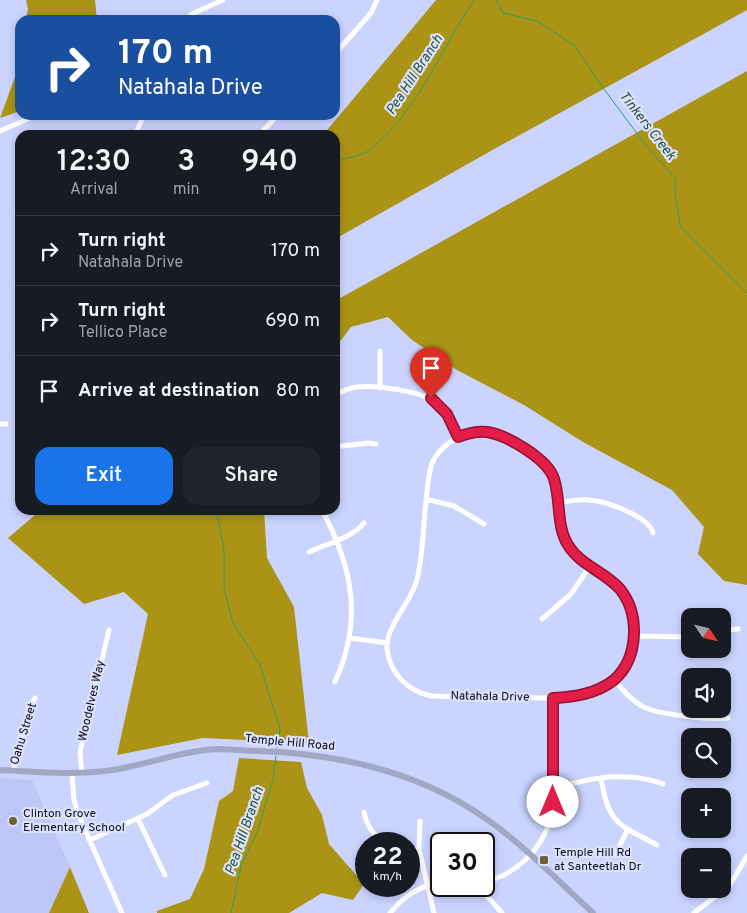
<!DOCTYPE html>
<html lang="en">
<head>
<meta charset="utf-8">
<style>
	:root { --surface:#171b24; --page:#20242c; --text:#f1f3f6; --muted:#9ea1a6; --line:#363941; --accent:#1a73e8 }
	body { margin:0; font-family:Overpass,sans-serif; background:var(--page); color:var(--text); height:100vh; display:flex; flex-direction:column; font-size:19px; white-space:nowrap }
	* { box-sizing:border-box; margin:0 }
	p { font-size:16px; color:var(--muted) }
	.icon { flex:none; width:28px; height:28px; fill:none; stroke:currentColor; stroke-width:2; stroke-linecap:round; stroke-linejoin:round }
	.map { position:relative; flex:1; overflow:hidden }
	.details { position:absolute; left:15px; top:130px; width:325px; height:385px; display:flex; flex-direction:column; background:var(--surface); border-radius:15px; box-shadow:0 2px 8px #0003 }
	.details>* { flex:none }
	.hud { position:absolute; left:15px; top:15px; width:325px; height:105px; border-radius:15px; box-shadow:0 2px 8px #0003; background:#1a4fa0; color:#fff; overflow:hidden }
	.needle { width:32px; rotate:125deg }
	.controls { position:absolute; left:681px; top:608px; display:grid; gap:10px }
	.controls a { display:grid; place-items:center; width:50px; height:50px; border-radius:10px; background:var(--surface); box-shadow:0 2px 8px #0003; font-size:25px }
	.speed { position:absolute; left:355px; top:832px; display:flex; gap:10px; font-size:25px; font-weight:700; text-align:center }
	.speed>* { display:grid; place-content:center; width:65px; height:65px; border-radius:50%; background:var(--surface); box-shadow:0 2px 8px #0003; line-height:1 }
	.speed small { font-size:12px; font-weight:400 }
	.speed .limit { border:2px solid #111; border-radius:8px; background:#fff; color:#111 }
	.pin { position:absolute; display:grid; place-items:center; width:42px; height:42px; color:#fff; margin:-51px -21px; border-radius:50% 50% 50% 0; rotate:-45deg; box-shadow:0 0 5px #0007 }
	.pin .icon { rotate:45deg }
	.me { position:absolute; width:55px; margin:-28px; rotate:0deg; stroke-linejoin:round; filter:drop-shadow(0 0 4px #0008) }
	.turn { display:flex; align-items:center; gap:18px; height:105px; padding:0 20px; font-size:22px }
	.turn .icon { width:65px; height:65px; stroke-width:2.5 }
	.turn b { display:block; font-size:35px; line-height:42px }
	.eta { display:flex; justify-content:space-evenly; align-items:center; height:85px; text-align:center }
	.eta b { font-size:30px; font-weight:600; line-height:35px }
	.primary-button { display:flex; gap:10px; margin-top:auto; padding:10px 20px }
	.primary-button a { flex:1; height:58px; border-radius:15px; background:var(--accent); color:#fff; font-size:20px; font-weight:600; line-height:58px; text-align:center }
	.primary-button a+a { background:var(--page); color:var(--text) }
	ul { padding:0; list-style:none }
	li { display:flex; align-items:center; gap:15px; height:70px; padding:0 20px; border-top:1px solid var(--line) }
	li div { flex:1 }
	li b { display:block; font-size:19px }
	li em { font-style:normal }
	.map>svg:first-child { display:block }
	.built { fill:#bec6f8 }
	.forest { fill:#ab9315 }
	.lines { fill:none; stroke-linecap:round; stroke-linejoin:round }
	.stream { stroke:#2da067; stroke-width:1 }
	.minor { stroke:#fff; stroke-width:5 }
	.major { stroke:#a2a7c3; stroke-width:6 }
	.route-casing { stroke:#92132f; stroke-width:12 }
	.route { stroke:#e11d48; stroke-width:9 }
	.poi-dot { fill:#6e632f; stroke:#dce1fc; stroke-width:2 }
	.labels { text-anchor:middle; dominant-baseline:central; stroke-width:4.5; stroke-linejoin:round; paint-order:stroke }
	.street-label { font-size:12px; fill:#080a18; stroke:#dce1fc }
	.poi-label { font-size:12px; fill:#080a18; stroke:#dce1fc; text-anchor:start }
	.water-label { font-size:14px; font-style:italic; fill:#245037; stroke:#dce1fc }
</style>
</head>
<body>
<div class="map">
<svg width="747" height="913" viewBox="0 0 747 913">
	<rect width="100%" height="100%" fill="#cbd3ff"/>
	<path class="built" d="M0,778L32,780L70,867L49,913H0Z"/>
	<path class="forest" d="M26,0H95L97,20H26L28,9Z
		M436,0H747V10L496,148L335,239V135H323Z
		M20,59V111L0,118L18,69Z
		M747,71V585L724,581L698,554L704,527L672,490L583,442L524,405L457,370L412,340L388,317L351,327L335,348V301Z
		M20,345V453L15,457L17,347Z
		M41,510H264L267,558L294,607L309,743L203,738L117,755L148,614L124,592L84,604L8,538Z
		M239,758L301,762L307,788L322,815L329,844L364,884L353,900L322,893L289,913H157V911L190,899L204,869L219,801L233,791Z
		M70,867L89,913H49Z"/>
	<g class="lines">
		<path class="stream" d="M496,0L503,13L537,21L575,46L601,85L644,143L676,179L675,192L680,226L747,293
			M335,162C346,158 362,156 371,149C417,112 442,48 474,0
			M216,510L224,548V589L233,623L260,665L280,729L277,748
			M231,913L241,866L258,830L273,779L276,756"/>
		<path class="minor" d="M183,20L194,13L223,0
			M335,54L371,13L377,0
			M0,131L37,115
			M137,135L138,128L144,115
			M259,135L278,115
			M380,388V351
			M335,395C342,391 349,388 357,387C374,385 422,391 435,402C448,410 453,423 458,437
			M0,424H6
			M472,432C478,432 484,431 491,433C511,437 549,460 555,481C560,501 557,525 567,544C579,564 603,571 618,588C642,613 637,654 615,677C606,688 588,695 575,697C554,699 532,698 511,697C484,697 458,697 431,696C408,691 390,674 387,649C385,628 410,603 416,583C424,556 423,520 427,491C428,482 429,470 433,461C441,446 455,437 472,432Z
			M335,447L368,443L376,444
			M426,499L454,506L484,524
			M558,503C568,501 579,499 589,500C605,501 649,516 653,533
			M322,510C353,568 363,620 335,682
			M309,552C327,543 351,539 364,523
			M542,619L571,594L590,566
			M722,630L738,629
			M634,636L690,637
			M350,638L388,643
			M614,679C637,710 649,711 684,716C699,718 713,720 728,718
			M13,771L29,708L35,698
			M82,773L80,752L109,630
			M72,774L74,800L79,816L122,913
			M601,778C608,824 618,824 657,845
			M553,784C570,786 583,780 600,778C620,775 645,777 663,784
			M364,812C367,827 374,837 387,844
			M138,819L165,875
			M420,821L419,849L434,913
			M90,840L147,814L173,795L207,783
			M409,850L419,849
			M615,855L628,829
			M484,882C515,875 541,851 550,820C554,806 553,789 553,775C553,749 553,724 553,698
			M482,886L486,895L502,913
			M390,913C404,896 419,886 441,882
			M694,913L730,885L747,856"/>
		<path class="major" d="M0,770C36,772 70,775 106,771C144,766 179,751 217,749C231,749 245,751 259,751C339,754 418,771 485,818C524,845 558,881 593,913"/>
	</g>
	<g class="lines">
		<g class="route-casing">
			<path id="route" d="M431,398L447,414L458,437C468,433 477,431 487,432C507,435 548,459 554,479C561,500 556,526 568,545C580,565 605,572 620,589C640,614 639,658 614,680C596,694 574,697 553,698V802"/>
		</g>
		<use href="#route" class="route"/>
	</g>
	<g class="poi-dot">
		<circle cx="13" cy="821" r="5"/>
		<rect x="539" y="855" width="10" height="10" rx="2.5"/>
	</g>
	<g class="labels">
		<g class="street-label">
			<text transform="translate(490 697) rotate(1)">Natahala Drive</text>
			<text transform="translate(92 701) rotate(-77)">Woodelves Way</text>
			<text transform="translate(24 734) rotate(-73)">Oahu Street</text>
			<text transform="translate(290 743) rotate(5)">Temple Hill Road</text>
		</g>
		<g class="poi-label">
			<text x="23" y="814">Clinton Grove<tspan x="23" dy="14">Elementary School</tspan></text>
			<text x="554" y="853">Temple Hill Rd<tspan x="554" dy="14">at Santeetlah Dr</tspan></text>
		</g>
		<g class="water-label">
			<text transform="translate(415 75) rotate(-57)">Pea Hill Branch</text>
			<text transform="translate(647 126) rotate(52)">Tinkers Creek</text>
			<text transform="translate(245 831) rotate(-71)">Pea Hill Branch</text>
		</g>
	</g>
</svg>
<div class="controls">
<a><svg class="needle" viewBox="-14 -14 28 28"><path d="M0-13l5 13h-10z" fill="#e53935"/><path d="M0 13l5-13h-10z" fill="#9ea1a6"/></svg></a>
<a><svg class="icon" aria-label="sound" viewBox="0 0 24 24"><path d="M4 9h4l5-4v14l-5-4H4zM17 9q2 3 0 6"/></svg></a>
<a><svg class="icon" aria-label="search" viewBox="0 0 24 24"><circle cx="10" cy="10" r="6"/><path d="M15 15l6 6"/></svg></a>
<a>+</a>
<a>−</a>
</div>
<div class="speed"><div>22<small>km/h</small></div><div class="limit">30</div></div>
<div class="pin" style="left:431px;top:398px;background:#d93025"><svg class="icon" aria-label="arrive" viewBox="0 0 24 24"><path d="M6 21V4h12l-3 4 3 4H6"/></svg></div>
<svg class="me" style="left:553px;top:802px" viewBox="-20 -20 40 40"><circle r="19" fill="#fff"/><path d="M0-13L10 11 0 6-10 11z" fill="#e11d48"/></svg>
<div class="hud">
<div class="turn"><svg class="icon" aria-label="right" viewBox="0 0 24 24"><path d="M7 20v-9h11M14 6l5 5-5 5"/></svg><div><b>170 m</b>Natahala Drive</div></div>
</div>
<section class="details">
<div class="eta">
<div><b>12:30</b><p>Arrival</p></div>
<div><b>3</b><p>min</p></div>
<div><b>940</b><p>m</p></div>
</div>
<ul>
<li><svg class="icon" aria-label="right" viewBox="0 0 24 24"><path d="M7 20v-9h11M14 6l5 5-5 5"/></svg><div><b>Turn right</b><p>Natahala Drive</p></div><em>170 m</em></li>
<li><svg class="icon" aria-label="right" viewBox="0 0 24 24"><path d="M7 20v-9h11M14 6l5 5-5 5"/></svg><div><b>Turn right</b><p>Tellico Place</p></div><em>690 m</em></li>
<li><svg class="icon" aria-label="arrive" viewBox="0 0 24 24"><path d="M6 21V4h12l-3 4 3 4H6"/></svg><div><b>Arrive at destination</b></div><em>80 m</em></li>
</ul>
<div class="primary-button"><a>Exit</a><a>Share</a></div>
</section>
</div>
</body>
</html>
